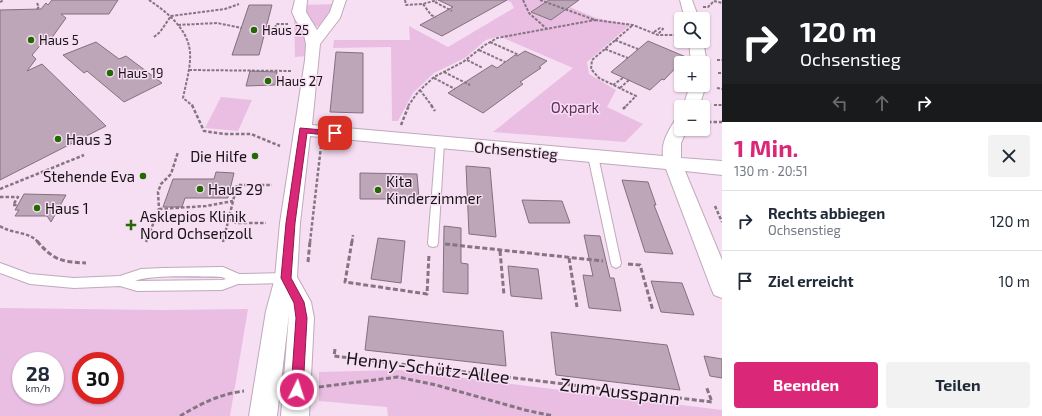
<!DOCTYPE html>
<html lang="de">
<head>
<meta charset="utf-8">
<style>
	:root { --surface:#fff; --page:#f2f2f3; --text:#1f2937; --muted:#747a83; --line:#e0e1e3; --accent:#db2777 }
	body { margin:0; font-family:"Exo 2",sans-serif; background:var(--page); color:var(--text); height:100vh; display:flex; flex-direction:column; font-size:15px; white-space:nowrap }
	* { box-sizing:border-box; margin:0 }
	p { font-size:13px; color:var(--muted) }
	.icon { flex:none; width:22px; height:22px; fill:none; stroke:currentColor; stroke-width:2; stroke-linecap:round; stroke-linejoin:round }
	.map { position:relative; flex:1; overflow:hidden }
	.sheet { display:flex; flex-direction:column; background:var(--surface); width:320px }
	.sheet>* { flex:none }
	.guide { background:#202124; color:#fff; overflow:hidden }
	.fabs { position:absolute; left:674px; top:12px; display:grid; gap:8px }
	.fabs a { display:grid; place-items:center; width:36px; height:36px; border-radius:4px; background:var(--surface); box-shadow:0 1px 3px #0004; font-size:20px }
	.speed { position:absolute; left:12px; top:352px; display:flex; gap:8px; font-size:20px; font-weight:700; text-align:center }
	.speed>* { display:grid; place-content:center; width:52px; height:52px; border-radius:50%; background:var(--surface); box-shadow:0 1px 3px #0004; line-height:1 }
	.speed small { font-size:10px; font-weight:400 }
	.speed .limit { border:6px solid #d22; background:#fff; color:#111 }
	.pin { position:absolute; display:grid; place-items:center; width:34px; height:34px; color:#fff; margin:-17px; border-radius:8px; box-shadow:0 2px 6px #0006 }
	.me { position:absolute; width:44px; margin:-22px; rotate:4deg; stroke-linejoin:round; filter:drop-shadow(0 0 3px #0008) }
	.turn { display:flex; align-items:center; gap:14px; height:84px; padding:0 12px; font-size:18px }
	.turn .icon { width:52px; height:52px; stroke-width:2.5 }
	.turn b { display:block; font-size:28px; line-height:34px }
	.lanes { display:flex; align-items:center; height:38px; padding:0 12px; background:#0003; justify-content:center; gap:20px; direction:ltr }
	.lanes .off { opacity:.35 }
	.round { display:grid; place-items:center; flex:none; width:42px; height:42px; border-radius:4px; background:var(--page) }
	.head { display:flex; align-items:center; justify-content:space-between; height:68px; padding:0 12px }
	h1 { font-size:24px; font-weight:700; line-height:30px; color:var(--accent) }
	.button { display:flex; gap:8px; margin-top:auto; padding:8px 12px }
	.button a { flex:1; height:46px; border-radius:4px; background:var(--accent); color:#fff; font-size:16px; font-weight:700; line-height:46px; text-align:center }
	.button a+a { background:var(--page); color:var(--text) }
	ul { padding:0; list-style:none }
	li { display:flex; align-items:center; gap:12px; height:60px; padding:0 12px; border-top:1px solid var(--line) }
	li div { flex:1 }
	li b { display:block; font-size:15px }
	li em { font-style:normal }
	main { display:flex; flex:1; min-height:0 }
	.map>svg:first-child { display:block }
	.green { fill:#e9bee2; fill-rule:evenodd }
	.building { fill:#bca6b8; stroke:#846f80 }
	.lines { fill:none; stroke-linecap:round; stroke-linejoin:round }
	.service-casing { stroke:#bfa9bb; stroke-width:2 }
	.minor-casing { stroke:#bfa9bb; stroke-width:2 }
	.path-far2 { stroke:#847581; stroke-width:2; stroke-dasharray:3 1.5; stroke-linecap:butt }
	.path-far1 { stroke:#847581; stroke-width:2.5; stroke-dasharray:3.5 2; stroke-linecap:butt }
	.path { stroke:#847581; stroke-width:3; stroke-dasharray:5 2.5; stroke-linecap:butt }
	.service { fill:#fff; fill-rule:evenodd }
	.minor { fill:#fff; fill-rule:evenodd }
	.route { fill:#db2777; stroke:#8e194d }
	.poi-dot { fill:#236901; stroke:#f6dff2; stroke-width:1.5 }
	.labels { text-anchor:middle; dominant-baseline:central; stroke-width:3; stroke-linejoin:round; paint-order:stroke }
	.far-poi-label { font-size:13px; fill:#181117; stroke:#f6dff2; text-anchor:start }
	.park-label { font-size:15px; fill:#663061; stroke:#f6dff2 }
	.poi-label { font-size:15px; fill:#181117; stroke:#f6dff2; text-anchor:start }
	.street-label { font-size:15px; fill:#181117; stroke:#f6dff2 }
	.near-street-label { font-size:18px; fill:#181117; stroke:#f6dff2 }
</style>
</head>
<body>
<main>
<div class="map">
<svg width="722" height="416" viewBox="0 0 722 416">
	<rect width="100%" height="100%" fill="#f6dff2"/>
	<path class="green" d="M505,0H553L596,18L630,25L587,62L589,74L616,90L607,107L643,124L625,142L493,132L573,68L499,36L486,40L465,58L434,73L413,93L398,121H392L391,47L333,48L334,40H410L409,26L448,47L514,8L511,2Z
		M335,4L321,26H312L309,23L303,5Z
		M294,14L306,34V56L295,57Z
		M221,97L252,100L238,131L205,128Z
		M0,308L162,310L248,309L230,416H0ZM21,361H55V395H21ZM81,361H115V395H81Z
		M399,370L722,410V416H388L387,407L319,401V372Z"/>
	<path class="building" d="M52,0H118L109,14H61L66,18L48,43L45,40L32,55L36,59L27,71L42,64L106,126L0,180V10L41,9L46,3L48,5Z
		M438,0H507L442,36L420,25L453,7Z
		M549,0H579L551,20L531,12Z
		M249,5H272L259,55H232Z
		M648,41L686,57L664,80L662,79L650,90L611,72Z
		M96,42L119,59L126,56L162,83L124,102L87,71L84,73L63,55Z
		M525,51L547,61L539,67L541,68L520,82L523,84L483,113L448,93L492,65L497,68L515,55L517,56Z
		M336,52L363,53V113L330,112Z
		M250,71L277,72L275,85L246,86Z
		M466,166L490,168L496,237L469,234Z
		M216,172L234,173L228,198H185L182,207H163L173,179H214Z
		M360,173L417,174L419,199H360Z
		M622,180L648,182L656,205H654L673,254L645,252Z
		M24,194L66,195L51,222L47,216H15L19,210H15Z
		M522,200L562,201L570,223H529Z
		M444,226L461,228V263L468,264V294L443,292Z
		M584,235L600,236L610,278H614L621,311L589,308L583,275L593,276Z
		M378,238L405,241L401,283L371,279Z
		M508,266L538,269L542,299L511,296Z
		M651,281L682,283L694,315L661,312Z
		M369,316L503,331L506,366L365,350Z
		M551,332L667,345L680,390L556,375Z
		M704,356L722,359V378L710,376Z"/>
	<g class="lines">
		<g class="service-casing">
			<path id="service" d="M440,140L444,143L438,243L437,246L433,247L429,246L428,243L436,143Z
				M593,153L598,156L621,263L620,266L616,268L612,266L611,263L588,156Z
				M0,263L30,274L74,278L120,276L141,269L163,268L223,267L239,274L286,273L290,275L292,278L290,281L286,283L238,284L222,290L137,291L120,286L74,288L30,284L0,273ZM222,277L226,279L222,280L135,281C155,274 199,277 222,277Z"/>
		</g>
		<g class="minor-casing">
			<path id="minor" d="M295,0H307L306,12L317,30L330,12L334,0H346L340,18L320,44L312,125L663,156C661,142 668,132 675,120L681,118V129H687L681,143V158L722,161V175L685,171L722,260V298L714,295L711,288L666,169L310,136L300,223L297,277L311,302L314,318L309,416H281L289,314L277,416H249L266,311L275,278L280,223L305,60L306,44L303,30L296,21L292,12Z
				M680,0H692L699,19H685Z
				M689,41H703L707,63L703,67V63H691Z
				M703,82L706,85L699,107H683L690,85H703Z"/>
		</g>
		<path class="path-far2" d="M149,0C167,12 188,29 190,52C191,67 186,83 183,98L193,106
			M405,0L406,5L423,4L437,0
			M523,0L529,13L547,29
			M540,0L595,20L633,25L658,35H678
			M0,2L4,0
			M435,2L452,11
			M37,3L39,7L37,9
			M423,4L431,15L436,17
			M703,7H708L714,1L722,3
			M178,25L217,23L242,28
			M267,29H275L276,24H288
			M275,29L274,33H291
			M654,32L660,28L663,29L658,34
			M154,37L160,32L171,16L225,9L239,4
			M615,40L638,49
			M490,42L519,55
			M605,49L628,58
			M479,50L505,62
			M467,60L483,68
			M717,60H722
			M189,70L292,71
			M444,72L470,85
			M718,73H722
			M434,78L455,89
			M613,85L624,77
			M620,88L630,79
			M717,88L722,89
			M420,90L432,106
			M714,105H722
			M408,106L418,92L434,77L463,62L485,45L497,38L595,20
			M626,106L636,96L599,78L591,69L592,60L633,25"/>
		<path class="path-far1" d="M192,105L204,131L224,134H251L280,146
			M431,105L435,111
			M623,109L627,105
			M708,122H722
			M401,125L409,105
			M0,189L84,155
			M0,197H18L13,205H18
			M715,206L722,222
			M159,209L206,206L233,201
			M228,219L236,223H266
			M0,226C12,234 28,231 38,242
			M146,242L159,209L158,192L161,184L171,174L178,152
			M223,242L237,185H272
			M310,242L321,146
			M352,242L353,235"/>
		<path class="path" d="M37,241C53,260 62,262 86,263
			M352,241L345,282L427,294L429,254
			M445,244L603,261
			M500,251L504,295
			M569,258L577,307
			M308,262L310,241
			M628,264L640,265L653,311
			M335,349L334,356L712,402L706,386
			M319,387L398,377L436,385L525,410L553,416
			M180,416C200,404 220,394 244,391"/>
		<use href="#service" class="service"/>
		<use href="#minor" class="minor"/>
	</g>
	<path class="route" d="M300,128L335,131L339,133L335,136L307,133L295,223L291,278L304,302L307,318L303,390L301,394L297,396L293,394L291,390L296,318L294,303L281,278L286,223Z"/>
	<g class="poi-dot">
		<circle cx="254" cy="30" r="4"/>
		<circle cx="31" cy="40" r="4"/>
		<circle cx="110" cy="73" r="4"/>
		<circle cx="268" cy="81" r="4"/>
		<circle cx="58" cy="139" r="4"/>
		<circle cx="255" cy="156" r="4"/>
		<circle cx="143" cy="176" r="4"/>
		<circle cx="200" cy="189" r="4"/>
		<circle cx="378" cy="190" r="4"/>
		<circle cx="37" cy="208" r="4"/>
		<path d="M129 219h4v4h4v4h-4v4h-4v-4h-4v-4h4z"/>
	</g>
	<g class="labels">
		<g class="far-poi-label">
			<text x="262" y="30">Haus 25</text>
			<text x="39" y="40">Haus 5</text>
			<text x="118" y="73">Haus 19</text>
			<text x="276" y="81">Haus 27</text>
		</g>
		<g class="park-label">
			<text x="575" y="107">Oxpark</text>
		</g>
		<g class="poi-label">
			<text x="66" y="139">Haus 3</text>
			<text x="247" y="156" text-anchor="end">Die Hilfe</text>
			<text x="135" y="176" text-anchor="end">Stehende Eva</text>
			<text x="386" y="181">Kita<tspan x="386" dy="17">Kinderzimmer</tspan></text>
			<text x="208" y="189">Haus 29</text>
			<text x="45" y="208">Haus 1</text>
			<text x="140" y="216">Asklepios Klinik<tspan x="140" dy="17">Nord Ochsenzoll</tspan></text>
		</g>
		<g class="street-label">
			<text transform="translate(516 150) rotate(5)">Ochsenstieg</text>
		</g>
		<g class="near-street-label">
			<text transform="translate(428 367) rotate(7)">Henny-Schütz-Allee</text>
			<text transform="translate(620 391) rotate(7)">Zum Ausspann</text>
		</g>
	</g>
</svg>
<div class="fabs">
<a><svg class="icon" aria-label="search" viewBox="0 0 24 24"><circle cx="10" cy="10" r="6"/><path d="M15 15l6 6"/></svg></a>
<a>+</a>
<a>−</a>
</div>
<div class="speed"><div>28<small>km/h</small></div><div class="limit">30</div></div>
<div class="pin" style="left:335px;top:133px;background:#d93025"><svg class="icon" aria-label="arrive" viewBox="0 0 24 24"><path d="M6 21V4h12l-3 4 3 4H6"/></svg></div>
<svg class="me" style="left:297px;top:390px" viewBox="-20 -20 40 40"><circle r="17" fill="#db2777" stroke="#fff" stroke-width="3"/><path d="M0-11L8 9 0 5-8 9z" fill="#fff"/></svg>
</div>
<section class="sheet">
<div class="guide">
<div class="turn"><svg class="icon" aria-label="right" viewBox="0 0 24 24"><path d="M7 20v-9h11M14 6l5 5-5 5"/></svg><div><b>120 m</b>Ochsenstieg</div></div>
<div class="lanes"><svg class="icon off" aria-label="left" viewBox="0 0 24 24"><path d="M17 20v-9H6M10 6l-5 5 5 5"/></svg><svg class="icon off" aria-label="ahead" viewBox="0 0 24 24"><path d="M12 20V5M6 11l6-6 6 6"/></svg><svg class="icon" aria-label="right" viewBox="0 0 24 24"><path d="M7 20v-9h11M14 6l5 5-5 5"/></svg></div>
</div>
<div class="head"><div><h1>1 Min.</h1><p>130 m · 20:51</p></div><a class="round"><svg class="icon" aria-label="close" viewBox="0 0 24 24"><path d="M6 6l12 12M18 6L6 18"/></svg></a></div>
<ul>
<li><svg class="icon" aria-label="right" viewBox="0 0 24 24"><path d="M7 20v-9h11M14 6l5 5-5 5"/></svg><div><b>Rechts abbiegen</b><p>Ochsenstieg</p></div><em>120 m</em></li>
<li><svg class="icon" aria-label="arrive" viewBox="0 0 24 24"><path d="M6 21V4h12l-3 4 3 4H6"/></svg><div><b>Ziel erreicht</b></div><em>10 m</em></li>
</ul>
<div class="button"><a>Beenden</a><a>Teilen</a></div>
</section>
</main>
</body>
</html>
